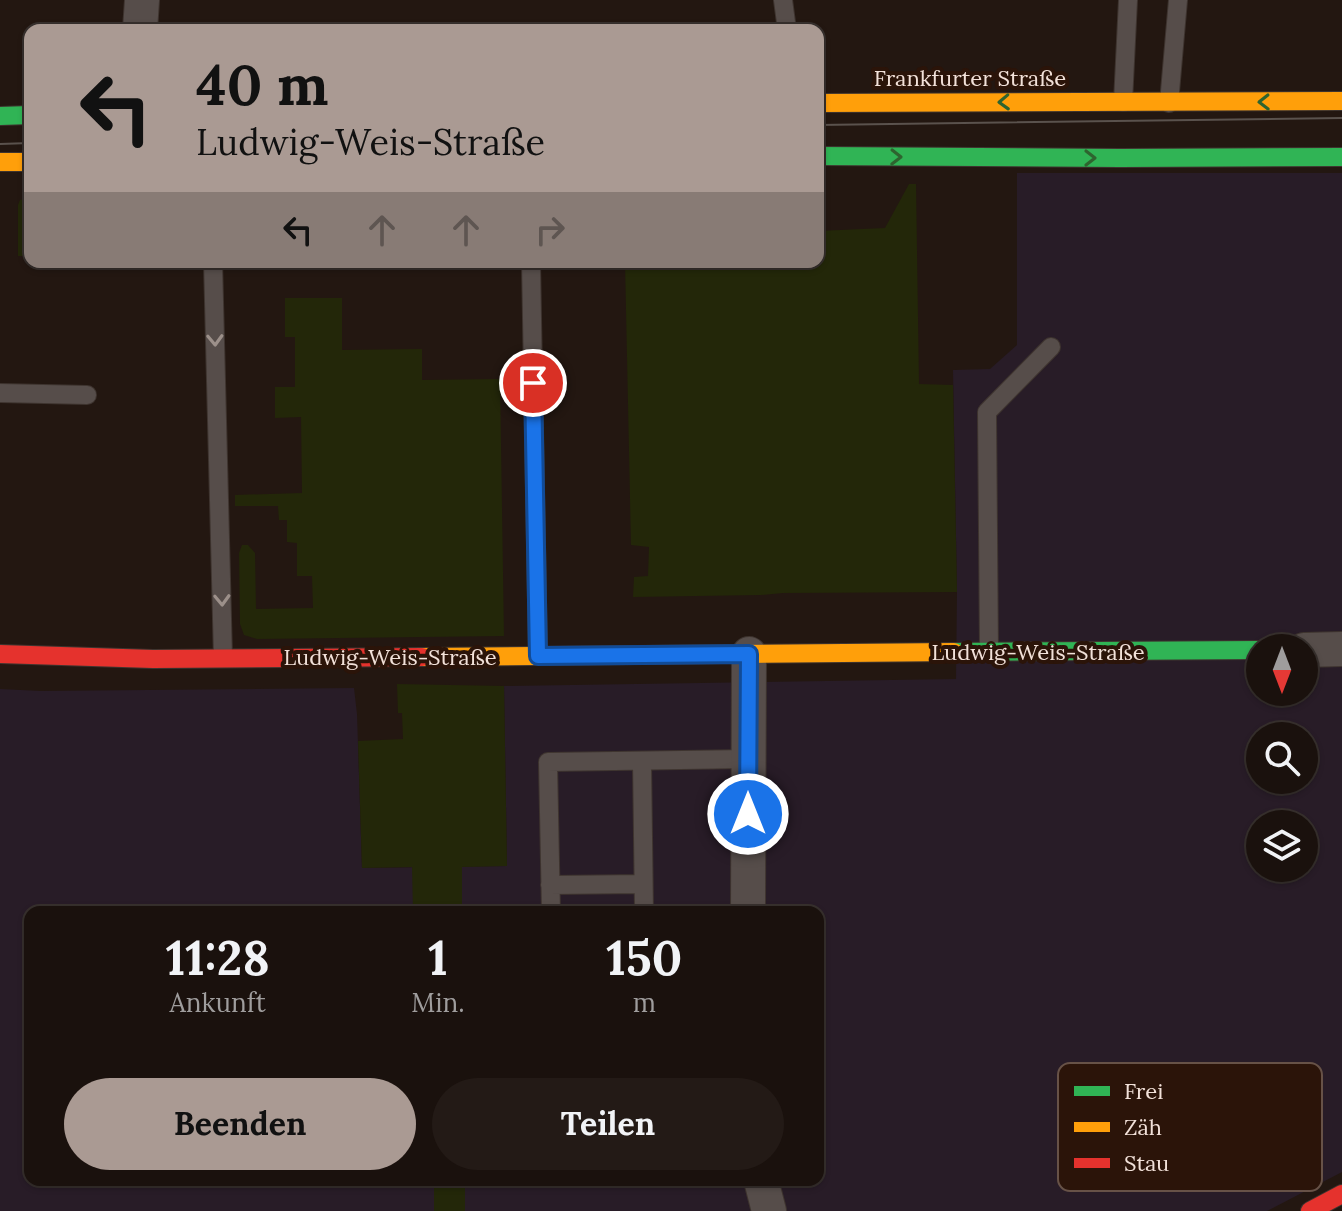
<!DOCTYPE html>
<html lang="de">
<head>
<meta charset="utf-8">
<style>
	:root { --surface:#1a110d; --page:#231a16; --text:#f1f3f6; --muted:#9f9d9d; --line:#38312e; --accent:#aa9a93 }
	body { margin:0; font-family:Lora,serif; background:var(--page); color:var(--text); height:100vh; display:flex; flex-direction:column; font-size:30px; white-space:nowrap }
	* { box-sizing:border-box; margin:0 }
	p { font-size:26px; color:var(--muted) }
	.icon { flex:none; width:44px; height:44px; fill:none; stroke:currentColor; stroke-width:2; stroke-linecap:round; stroke-linejoin:round }
	.map { position:relative; flex:1; overflow:hidden }
	.drawer { position:absolute; left:24px; top:906px; width:800px; height:280px; display:flex; flex-direction:column; background:var(--surface); border-radius:16px; box-shadow:0 2px 6px #0004,0 0 0 2px var(--line) }
	.drawer>* { flex:none }
	.guide { position:absolute; left:24px; top:24px; width:800px; height:244px; border-radius:16px; box-shadow:0 2px 6px #0004,0 0 0 2px var(--line); background:#aa9a93; color:#111; overflow:hidden }
	.needle { width:52px; rotate:180deg }
	.tools { position:absolute; left:1246px; top:634px; display:grid; gap:16px }
	.tools a { display:grid; place-items:center; width:72px; height:72px; border-radius:50%; background:var(--surface); box-shadow:0 2px 6px #0004,0 0 0 2px var(--line); font-size:40px }
	.pin { position:absolute; display:grid; place-items:center; width:68px; height:68px; color:#fff; margin:-34px; border:4px solid #fff; border-radius:50%; box-shadow:0 2px 8px #0007 }
	.me { position:absolute; width:88px; margin:-44px; rotate:0deg; stroke-linejoin:round; filter:drop-shadow(0 0 6px #0008) }
	.turn { display:flex; align-items:center; gap:28px; height:168px; padding:0 40px; font-size:36px }
	.turn .icon { width:104px; height:104px; stroke-width:2.5 }
	.turn b { display:block; font-size:56px; line-height:68px }
	.lanes { display:flex; align-items:center; height:76px; padding:0 40px; background:#0003; justify-content:center; gap:40px; direction:ltr }
	.lanes .off { opacity:.35 }
	.eta { display:flex; justify-content:space-evenly; align-items:center; height:136px; text-align:center }
	.eta b { font-size:48px; font-weight:700; line-height:56px }
	.action { display:flex; gap:16px; margin-top:auto; padding:16px 40px }
	.action a { flex:1; height:92px; border-radius:48px; background:var(--accent); color:#111; font-size:32px; font-weight:700; line-height:92px; text-align:center }
	.action a+a { background:var(--page); color:var(--text) }
	.map>svg:first-child { display:block }
	.commercial { fill:#281c27; fill-rule:evenodd }
	.green { fill:#232709 }
	.lines { fill:none; stroke-linecap:round; stroke-linejoin:round }
	.lane-casing { stroke:#3e342f; stroke-width:20 }
	.street-casing { stroke:#3e342f; stroke-width:36 }
	.fast-casing { stroke:#3e342f; stroke-width:20 }
	.slow-casing { stroke:#3e342f; stroke-width:20 }
	.jam-casing { stroke:#3e342f; stroke-width:20 }
	.lane { stroke:#564d4a; stroke-width:18 }
	.street { stroke:#564d4a; stroke-width:34 }
	.fast { stroke:#30b455; stroke-width:18 }
	.slow { stroke:#ff9f0a; stroke-width:18 }
	.jam { stroke:#e5322d; stroke-width:18 }
	.tram { stroke:#5a524d; stroke-width:2 }
	.oneway { stroke:#2e642f }
	.oneway2 { stroke:#9c908a }
	.route-casing { stroke:#114b97; stroke-width:20 }
	.route { stroke:#1a73e8; stroke-width:14 }
	.labels { text-anchor:middle; dominant-baseline:central; stroke-width:8; stroke-linejoin:round; paint-order:stroke }
	.street-label { font-size:22px; fill:#f2e1d9; stroke:#2b1409 }
	.key { fill:#2b1409; stroke:#675247; stroke-width:2 }
	.key-label { font-size:22px; fill:#f2e1d9 }
</style>
</head>
<body>
<div class="map">
<svg width="1342" height="1211" viewBox="0 0 1342 1211">
	<rect width="100%" height="100%" fill="#231711"/>
	<path class="commercial" d="M1017,173H1342V1172L1267,1211H0V689L41,691L354,688L357,714L362,868L507,866L504,686L956,679L957,592L953,370L990,369L1017,345ZM1260,648H1304V692H1260ZM1260,736H1304V780H1260ZM1260,824H1304V868H1260ZM30,912H818V1180H30Z"/>
	<path class="green" d="M909,184H916L919,384L953,385L957,592L783,593L761,595L633,597L634,577L648,576L649,547L631,545L625,262H818V231L885,228Z
		M24,199H30V256H18V205L20,200Z
		M285,298H342V350L422,349V380L500,379L504,636L257,639L244,635L240,624L239,553L242,545H248L255,553L256,609L313,608L312,576H297V543L287,542V520H279L278,506H235V495L302,493L301,417L275,418V387H295V337H285Z
		M397,684L504,686L507,866L462,867V912H413L412,867L362,868L358,741L403,739L402,713H398Z
		M434,1185H465V1211H434Z"/>
	<g class="lines">
		<g class="lane-casing">
			<path id="lane" d="M783,0L787,30
				M1123,102L1128,0
				M1169,103L1178,0
				M213,262L223,658
				M531,262L538,656
				M0,393L87,395
				M989,652L987,412L1051,347
				M642,761L644,912
				M550,885L643,884
				M551,912L548,762L748,759"/>
		</g>
		<g class="street-casing">
			<path id="street" d="M140,30L142,0
				M1304,650L1342,649
				M748,912L749,654
				M761,1180L769,1211"/>
		</g>
		<g class="fast-casing">
			<path id="fast" d="M0,116L30,115
				M818,156L1120,158L1342,157
				M954,652L1260,650"/>
		</g>
		<g class="slow-casing">
			<path id="slow" d="M818,103L1342,101
				M0,162H30
				M422,657L954,652"/>
		</g>
		<g class="jam-casing">
			<path id="jam" d="M0,654L153,659L422,657
				M1310,1211L1342,1194"/>
		</g>
		<use href="#lane" class="lane"/>
		<use href="#street" class="street"/>
		<use href="#fast" class="fast"/>
		<use href="#slow" class="slow"/>
		<use href="#jam" class="jam"/>
		<path class="tram" d="M818,125L1342,118
			M0,144L30,143"/>
	</g>
	<defs><path id="oneway-chevron" d="M-2-3.5L2.5 0L-2 3.5" fill="none" stroke-width="1.6" stroke-linecap="round" stroke-linejoin="round" transform="scale(2)"/></defs>
	<g class="oneway">
		<use href="#oneway-chevron" transform="translate(1004 102) rotate(178)"/>
		<use href="#oneway-chevron" transform="translate(1264 102) rotate(179)"/>
		<use href="#oneway-chevron" transform="translate(896 157) rotate(1)"/>
		<use href="#oneway-chevron" transform="translate(1090 158)"/>
	</g>
	<g class="oneway2">
		<use href="#oneway-chevron" transform="translate(215 340) rotate(88)"/>
		<use href="#oneway-chevron" transform="translate(222 600) rotate(88)"/>
	</g>
	<g class="lines">
		<g class="route-casing">
			<path id="route" d="M533,383L538,656L749,654L748,814"/>
		</g>
		<use href="#route" class="route"/>
	</g>
	<g class="labels">
		<g class="street-label">
			<text x="970" y="78">Frankfurter Straße</text>
			<text x="1038" y="652">Ludwig-Weis-Straße</text>
			<text x="390" y="657">Ludwig-Weis-Straße</text>
		</g>
	</g>
	<rect x="1058" y="1063" width="264" height="128" rx="12" class="key"/>
	<rect x="1074" y="1086" width="36" height="10" fill="#30b455"/>
	<rect x="1074" y="1122" width="36" height="10" fill="#ff9f0a"/>
	<rect x="1074" y="1158" width="36" height="10" fill="#e5322d"/>
	<g class="key-label">
		<text x="1124" y="1099">Frei</text>
		<text x="1124" y="1135">Zäh</text>
		<text x="1124" y="1171">Stau</text>
	</g>
</svg>
<div class="tools">
<a><svg class="needle" viewBox="-14 -14 28 28"><path d="M0-13l5 13h-10z" fill="#e53935"/><path d="M0 13l5-13h-10z" fill="#9f9d9d"/></svg></a>
<a><svg class="icon" aria-label="search" viewBox="0 0 24 24"><circle cx="10" cy="10" r="6"/><path d="M15 15l6 6"/></svg></a>
<a><svg class="icon" aria-label="layers" viewBox="0 0 24 24"><path d="M12 4l9 5-9 5-9-5zM3 14l9 5 9-5"/></svg></a>
</div>
<div class="pin" style="left:533px;top:383px;background:#d93025"><svg class="icon" aria-label="arrive" viewBox="0 0 24 24"><path d="M6 21V4h12l-3 4 3 4H6"/></svg></div>
<svg class="me" style="left:748px;top:814px" viewBox="-20 -20 40 40"><circle r="17" fill="#1a73e8" stroke="#fff" stroke-width="3"/><path d="M0-11L8 9 0 5-8 9z" fill="#fff"/></svg>
<div class="guide">
<div class="turn"><svg class="icon" aria-label="left" viewBox="0 0 24 24"><path d="M17 20v-9H6M10 6l-5 5 5 5"/></svg><div><b>40 m</b>Ludwig-Weis-Straße</div></div>
<div class="lanes"><svg class="icon" aria-label="left" viewBox="0 0 24 24"><path d="M17 20v-9H6M10 6l-5 5 5 5"/></svg><svg class="icon off" aria-label="ahead" viewBox="0 0 24 24"><path d="M12 20V5M6 11l6-6 6 6"/></svg><svg class="icon off" aria-label="ahead" viewBox="0 0 24 24"><path d="M12 20V5M6 11l6-6 6 6"/></svg><svg class="icon off" aria-label="right" viewBox="0 0 24 24"><path d="M7 20v-9h11M14 6l5 5-5 5"/></svg></div>
</div>
<section class="drawer">
<div class="eta">
<div><b>11:28</b><p>Ankunft</p></div>
<div><b>1</b><p>Min.</p></div>
<div><b>150</b><p>m</p></div>
</div>
<div class="action"><a>Beenden</a><a>Teilen</a></div>
</section>
</div>
</body>
</html>
